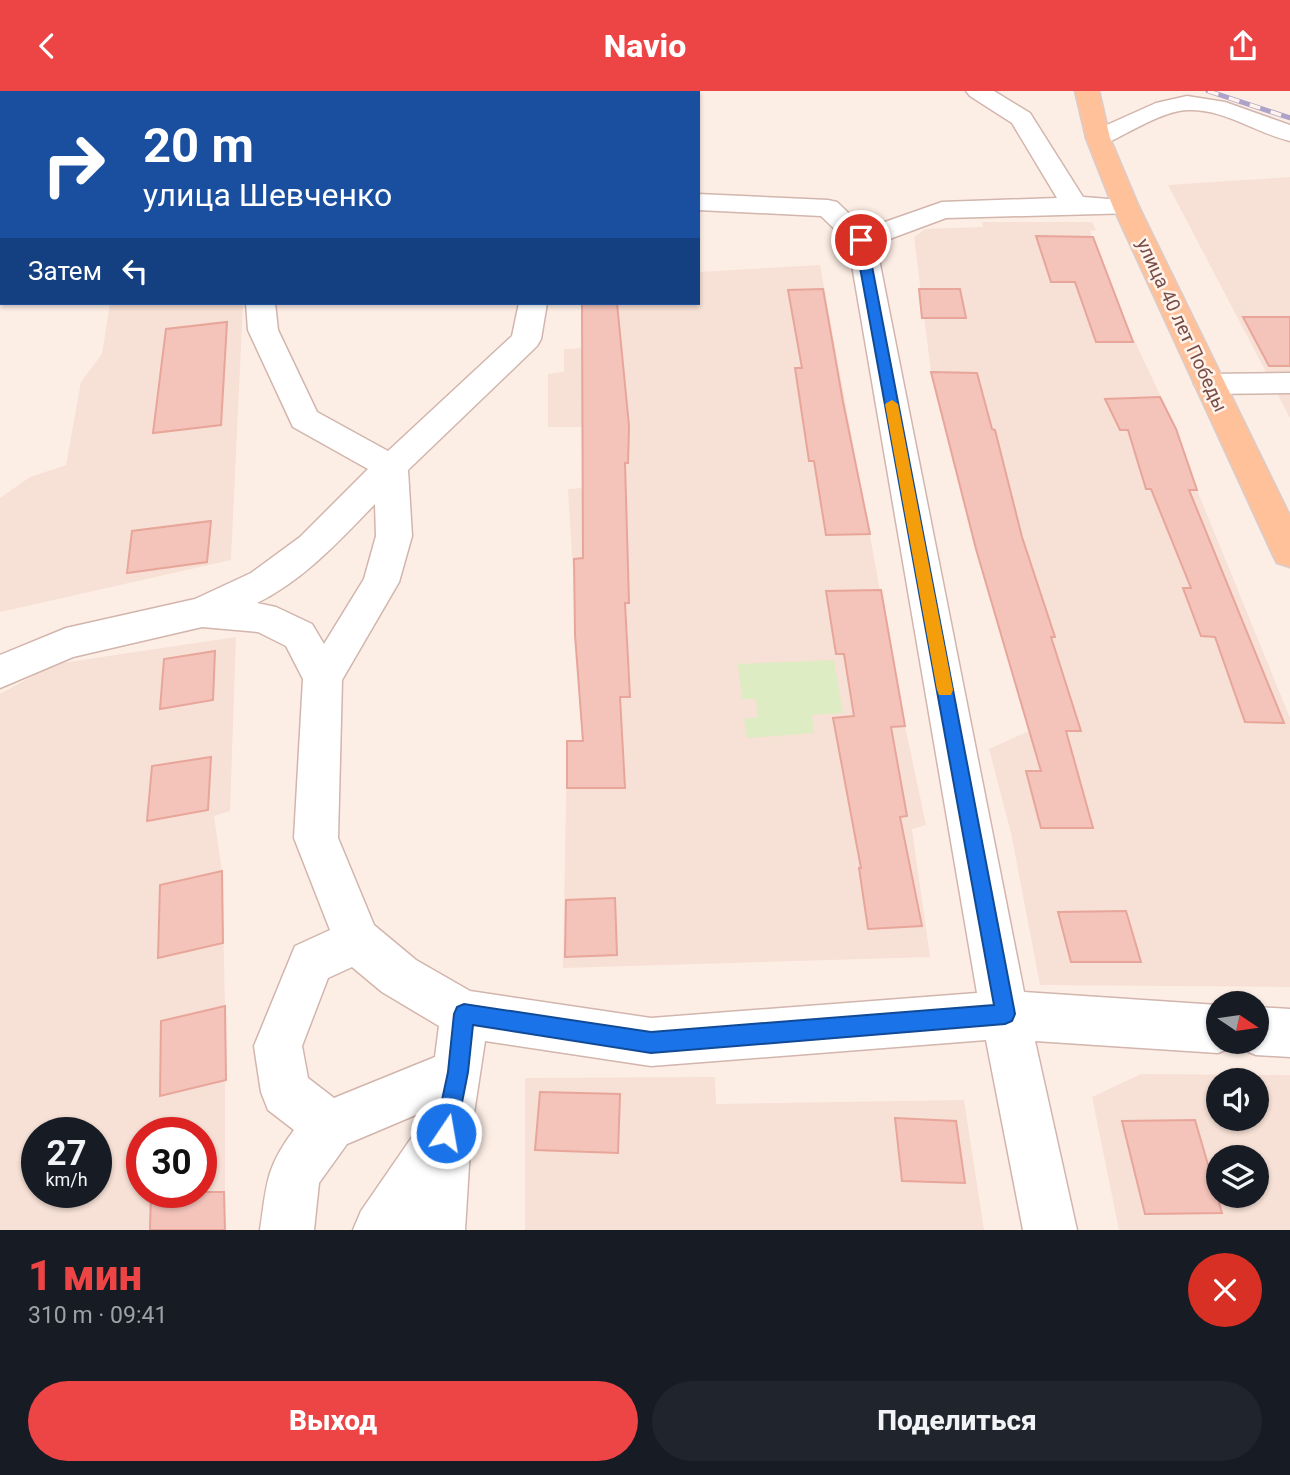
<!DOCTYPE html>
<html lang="ru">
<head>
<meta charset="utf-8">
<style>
	:root { --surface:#171b24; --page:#20242c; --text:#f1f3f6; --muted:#9ea1a6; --accent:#ed4446 }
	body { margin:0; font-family:Roboto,sans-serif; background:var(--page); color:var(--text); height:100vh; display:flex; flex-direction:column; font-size:26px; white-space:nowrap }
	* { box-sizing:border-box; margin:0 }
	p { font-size:23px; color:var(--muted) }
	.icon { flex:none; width:38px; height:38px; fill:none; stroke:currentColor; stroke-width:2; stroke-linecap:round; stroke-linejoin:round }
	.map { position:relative; height:1139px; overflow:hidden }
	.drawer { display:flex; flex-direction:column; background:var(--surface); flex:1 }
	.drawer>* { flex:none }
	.guide { position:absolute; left:0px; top:0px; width:700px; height:214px; box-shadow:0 2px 5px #0004; background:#1a4fa0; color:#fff; overflow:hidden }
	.needle { width:46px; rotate:103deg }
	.buttons { position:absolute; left:1206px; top:900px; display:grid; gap:14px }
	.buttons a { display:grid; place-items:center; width:63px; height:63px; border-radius:50%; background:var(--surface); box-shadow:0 2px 5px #0004; font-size:35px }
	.speed { position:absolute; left:21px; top:1026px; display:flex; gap:14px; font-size:35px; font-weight:700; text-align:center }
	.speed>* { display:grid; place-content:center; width:91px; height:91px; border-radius:50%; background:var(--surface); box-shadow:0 2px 5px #0004; line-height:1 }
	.speed small { font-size:18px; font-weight:400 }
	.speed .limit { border:10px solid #d22; background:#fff; color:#111 }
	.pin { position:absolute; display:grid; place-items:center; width:60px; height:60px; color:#fff; margin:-30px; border:4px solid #fff; border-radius:50%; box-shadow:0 2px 7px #0007 }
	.me { position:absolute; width:77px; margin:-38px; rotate:12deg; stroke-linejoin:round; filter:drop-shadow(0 0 5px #0008) }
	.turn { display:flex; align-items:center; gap:24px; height:147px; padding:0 28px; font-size:32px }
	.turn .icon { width:91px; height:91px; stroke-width:2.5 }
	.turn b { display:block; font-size:49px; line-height:60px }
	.then { display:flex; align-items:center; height:66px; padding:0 28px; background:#0003; gap:14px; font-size:26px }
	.round { display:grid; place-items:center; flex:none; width:74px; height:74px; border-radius:37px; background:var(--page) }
	.overview { display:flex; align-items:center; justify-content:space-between; height:119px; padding:0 28px }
	h1 { font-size:42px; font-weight:800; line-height:52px; color:var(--accent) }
	.button { display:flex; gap:14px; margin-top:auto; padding:14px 28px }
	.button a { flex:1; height:80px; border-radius:42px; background:var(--accent); color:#fff; font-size:28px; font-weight:800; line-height:80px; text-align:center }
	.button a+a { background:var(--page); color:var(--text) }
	header { display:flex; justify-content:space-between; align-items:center; height:91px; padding:0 28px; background:var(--accent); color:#fff; font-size:32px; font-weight:800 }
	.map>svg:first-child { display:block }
	.residential { fill:#f7e0d5; fill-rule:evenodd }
	.green { fill:#ddecc2 }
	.building { fill:#f4c4bb; stroke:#e8a59a; stroke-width:2 }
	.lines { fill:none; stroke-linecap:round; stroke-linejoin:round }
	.minor-casing { stroke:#d2b5ac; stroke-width:3 }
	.major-casing { stroke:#d9cdcc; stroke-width:3 }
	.minor { fill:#fff; fill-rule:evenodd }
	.major { fill:#ffc19a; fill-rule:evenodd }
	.rail-casing { stroke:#ada2c8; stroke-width:5 }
	.rail { stroke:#fff3ec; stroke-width:3.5; stroke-dasharray:11; stroke-linecap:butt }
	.route { fill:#1a73e8; stroke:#114b97; stroke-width:2 }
	.slow { fill:#f59e0b }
	.labels { text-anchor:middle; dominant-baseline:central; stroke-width:5; stroke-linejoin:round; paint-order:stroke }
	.far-street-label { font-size:19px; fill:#784e48; stroke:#fff3ec }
</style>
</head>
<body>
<header><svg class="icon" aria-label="back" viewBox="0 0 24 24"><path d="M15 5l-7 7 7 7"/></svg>Navio<svg class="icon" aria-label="share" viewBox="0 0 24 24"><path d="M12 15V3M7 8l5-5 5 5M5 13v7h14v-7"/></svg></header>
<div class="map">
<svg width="1290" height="1139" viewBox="0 0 1290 1139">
	<rect width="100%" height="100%" fill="#fdeee5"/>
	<path class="residential" d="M1290,86V327L1168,94Z
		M982,131H1092L1096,139L1090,140L1122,223L1176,338L1197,399L1290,627V896L1040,894L1011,742L989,658L1029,640L973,446L931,281L914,146L925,138L983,136Z
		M820,174L905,635L926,734L912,738L930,866L563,877L567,650L583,649L568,398L583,397L582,336H548V283L564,281V258L584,257L582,212H698V181Z
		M110,212H243L231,469L0,521V407L30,386L66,374L81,291L102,263Z
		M236,546L230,720L214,725L222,780L225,915V1139H0V603L55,573ZM37,1041H96V1101H37ZM142,1041H201V1101H142Z
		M1141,983L1290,984V1139H1119L1092,1006ZM1218,989H1256V1027H1218ZM1218,1066H1256V1104H1218Z
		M715,986L716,1013L964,1009L984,1139H525V987Z"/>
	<path class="green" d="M834,569L843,622L812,624L814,642L747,647L744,628L758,626L756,608H742L738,573Z"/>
	<path class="building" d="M1036,145L1093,146L1133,251H1096L1075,191H1051Z
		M823,198L843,311L870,443L826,444L814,370H809L795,277H802L788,199Z
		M919,198H960L966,227H922Z
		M582,212H617L629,335L628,372H625L629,512H625L630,606H620L625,697H567V650H583L575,544L574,468L583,467Z
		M1243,226H1290V275H1269Z
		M227,231L221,334L153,342L166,238Z
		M931,281L977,282L992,338L995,339L1022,446L1055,546H1051L1081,640H1066L1093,737H1041L1026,680H1041L976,458Z
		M1160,306L1176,338L1197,399H1189L1284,632L1245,631L1215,546L1201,545L1183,497H1191L1151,398H1146L1128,339H1120L1105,308Z
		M211,430L207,471L127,482L132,440Z
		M881,499L905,635L891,636L907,725L900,726L922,835L868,838L859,777H861L833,627L854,625L844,563H836L826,500Z
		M215,560L213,609L160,618L164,568Z
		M211,666L208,719L147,730L152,675Z
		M222,780L223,852L158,867L160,794Z
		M615,807L617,864L565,866L566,809Z
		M1126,820L1141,871H1071L1058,821Z
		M225,915L226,989L160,1005L161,930Z
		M540,1001L620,1003L618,1062L535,1059Z
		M895,1027L956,1030L965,1092L902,1090Z
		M1195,1029L1222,1122L1145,1123L1122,1030Z
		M151,1101H224L225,1139H150Z"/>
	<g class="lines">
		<g class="minor-casing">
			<path id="minor" d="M966,0H994L1030,22L1083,106L1135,110L1139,116L1135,122L946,127L876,153L1024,901L1218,914V950H1256V916L1290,918V966L1256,964L1239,957L1237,951L1235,955L1218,962L1035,950L1077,1139H1023L986,949L651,975L485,950L471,1042L465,1139H353L361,1120L423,1030L425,1020L347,1053L319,1092L314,1139H260C267,1093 265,1078 294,1039L268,1019L261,1001L254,955L295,855L330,839L294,747L303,588L286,555L258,541L202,536L73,566L0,597V564L66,537L195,508L251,482L300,446L368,378L293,336L248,239L246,212H275L278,239L317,321L388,360L512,245L519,212H547L541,248L537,255L408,379L412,445L399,491L342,589L338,747L374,834L416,869L470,900L651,927L977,902L848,151L821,125L698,119V103L828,109L837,111L865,138L942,111L1057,107L1012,32L970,5ZM375,413L376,445L364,488L324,553L312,533L276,516L257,512C304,489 339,450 375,413ZM352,876L382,901L439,935L435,966L334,1007L308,987L302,955L328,887Z
				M1187,5L1225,11L1290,34V50C1256,42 1223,17 1187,19C1160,21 1131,41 1107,52L1098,54L1089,52L1086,47L1089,42L1156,12Z
				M1290,282V302L1210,303L1199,300L1194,293L1199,286L1210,283Z"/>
		</g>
		<g class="major-casing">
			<path id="major" d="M1075,0H1099L1110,47L1139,116L1290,425V476L1277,472L1272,462L1113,116L1086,47Z"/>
		</g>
		<use href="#minor" class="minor"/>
		<use href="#major" class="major"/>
		<g class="rail-casing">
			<path id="rail" d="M1208,0L1290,27"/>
		</g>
		<use href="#rail" class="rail"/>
	</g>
	<path class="route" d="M861,145L867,149L1015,923L1012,930L1005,933L651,962L473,934L468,981L456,1042L453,1049L446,1052L438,1049L435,1042L448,981L454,923L457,916L464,913L651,941L994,914L855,149Z"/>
	<path class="slow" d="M892,309L898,313L953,599L951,604H939L937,599L885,313Z"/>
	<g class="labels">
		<g class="far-street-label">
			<text transform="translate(1182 234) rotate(65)">улица 40 лет Победы</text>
		</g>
	</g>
</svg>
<div class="buttons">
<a><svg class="needle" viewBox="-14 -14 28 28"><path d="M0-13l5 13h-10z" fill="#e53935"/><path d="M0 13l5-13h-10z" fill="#9ea1a6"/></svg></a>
<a><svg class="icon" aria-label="sound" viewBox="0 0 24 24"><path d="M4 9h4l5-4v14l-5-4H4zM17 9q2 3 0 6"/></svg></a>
<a><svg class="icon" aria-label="layers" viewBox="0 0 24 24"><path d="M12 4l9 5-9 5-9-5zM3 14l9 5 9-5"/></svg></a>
</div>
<div class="speed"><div>27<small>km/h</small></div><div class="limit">30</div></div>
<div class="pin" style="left:861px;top:149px;background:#d93025"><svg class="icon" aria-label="arrive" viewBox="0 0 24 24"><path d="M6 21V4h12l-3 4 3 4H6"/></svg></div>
<svg class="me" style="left:446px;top:1042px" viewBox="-20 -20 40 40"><circle r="17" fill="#1a73e8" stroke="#fff" stroke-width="3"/><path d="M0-11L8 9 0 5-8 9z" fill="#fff"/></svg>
<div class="guide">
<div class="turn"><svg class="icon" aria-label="right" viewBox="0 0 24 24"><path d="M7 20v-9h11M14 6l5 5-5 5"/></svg><div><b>20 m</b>улица Шевченко</div></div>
<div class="then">Затем<svg class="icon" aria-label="left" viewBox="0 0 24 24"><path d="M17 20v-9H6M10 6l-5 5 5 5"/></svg></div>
</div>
</div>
<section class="drawer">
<div class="overview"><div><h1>1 мин</h1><p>310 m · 09:41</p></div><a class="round" style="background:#d93025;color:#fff"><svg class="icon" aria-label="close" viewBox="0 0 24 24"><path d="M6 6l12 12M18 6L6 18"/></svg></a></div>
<div class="button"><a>Выход</a><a>Поделиться</a></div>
</section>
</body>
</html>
